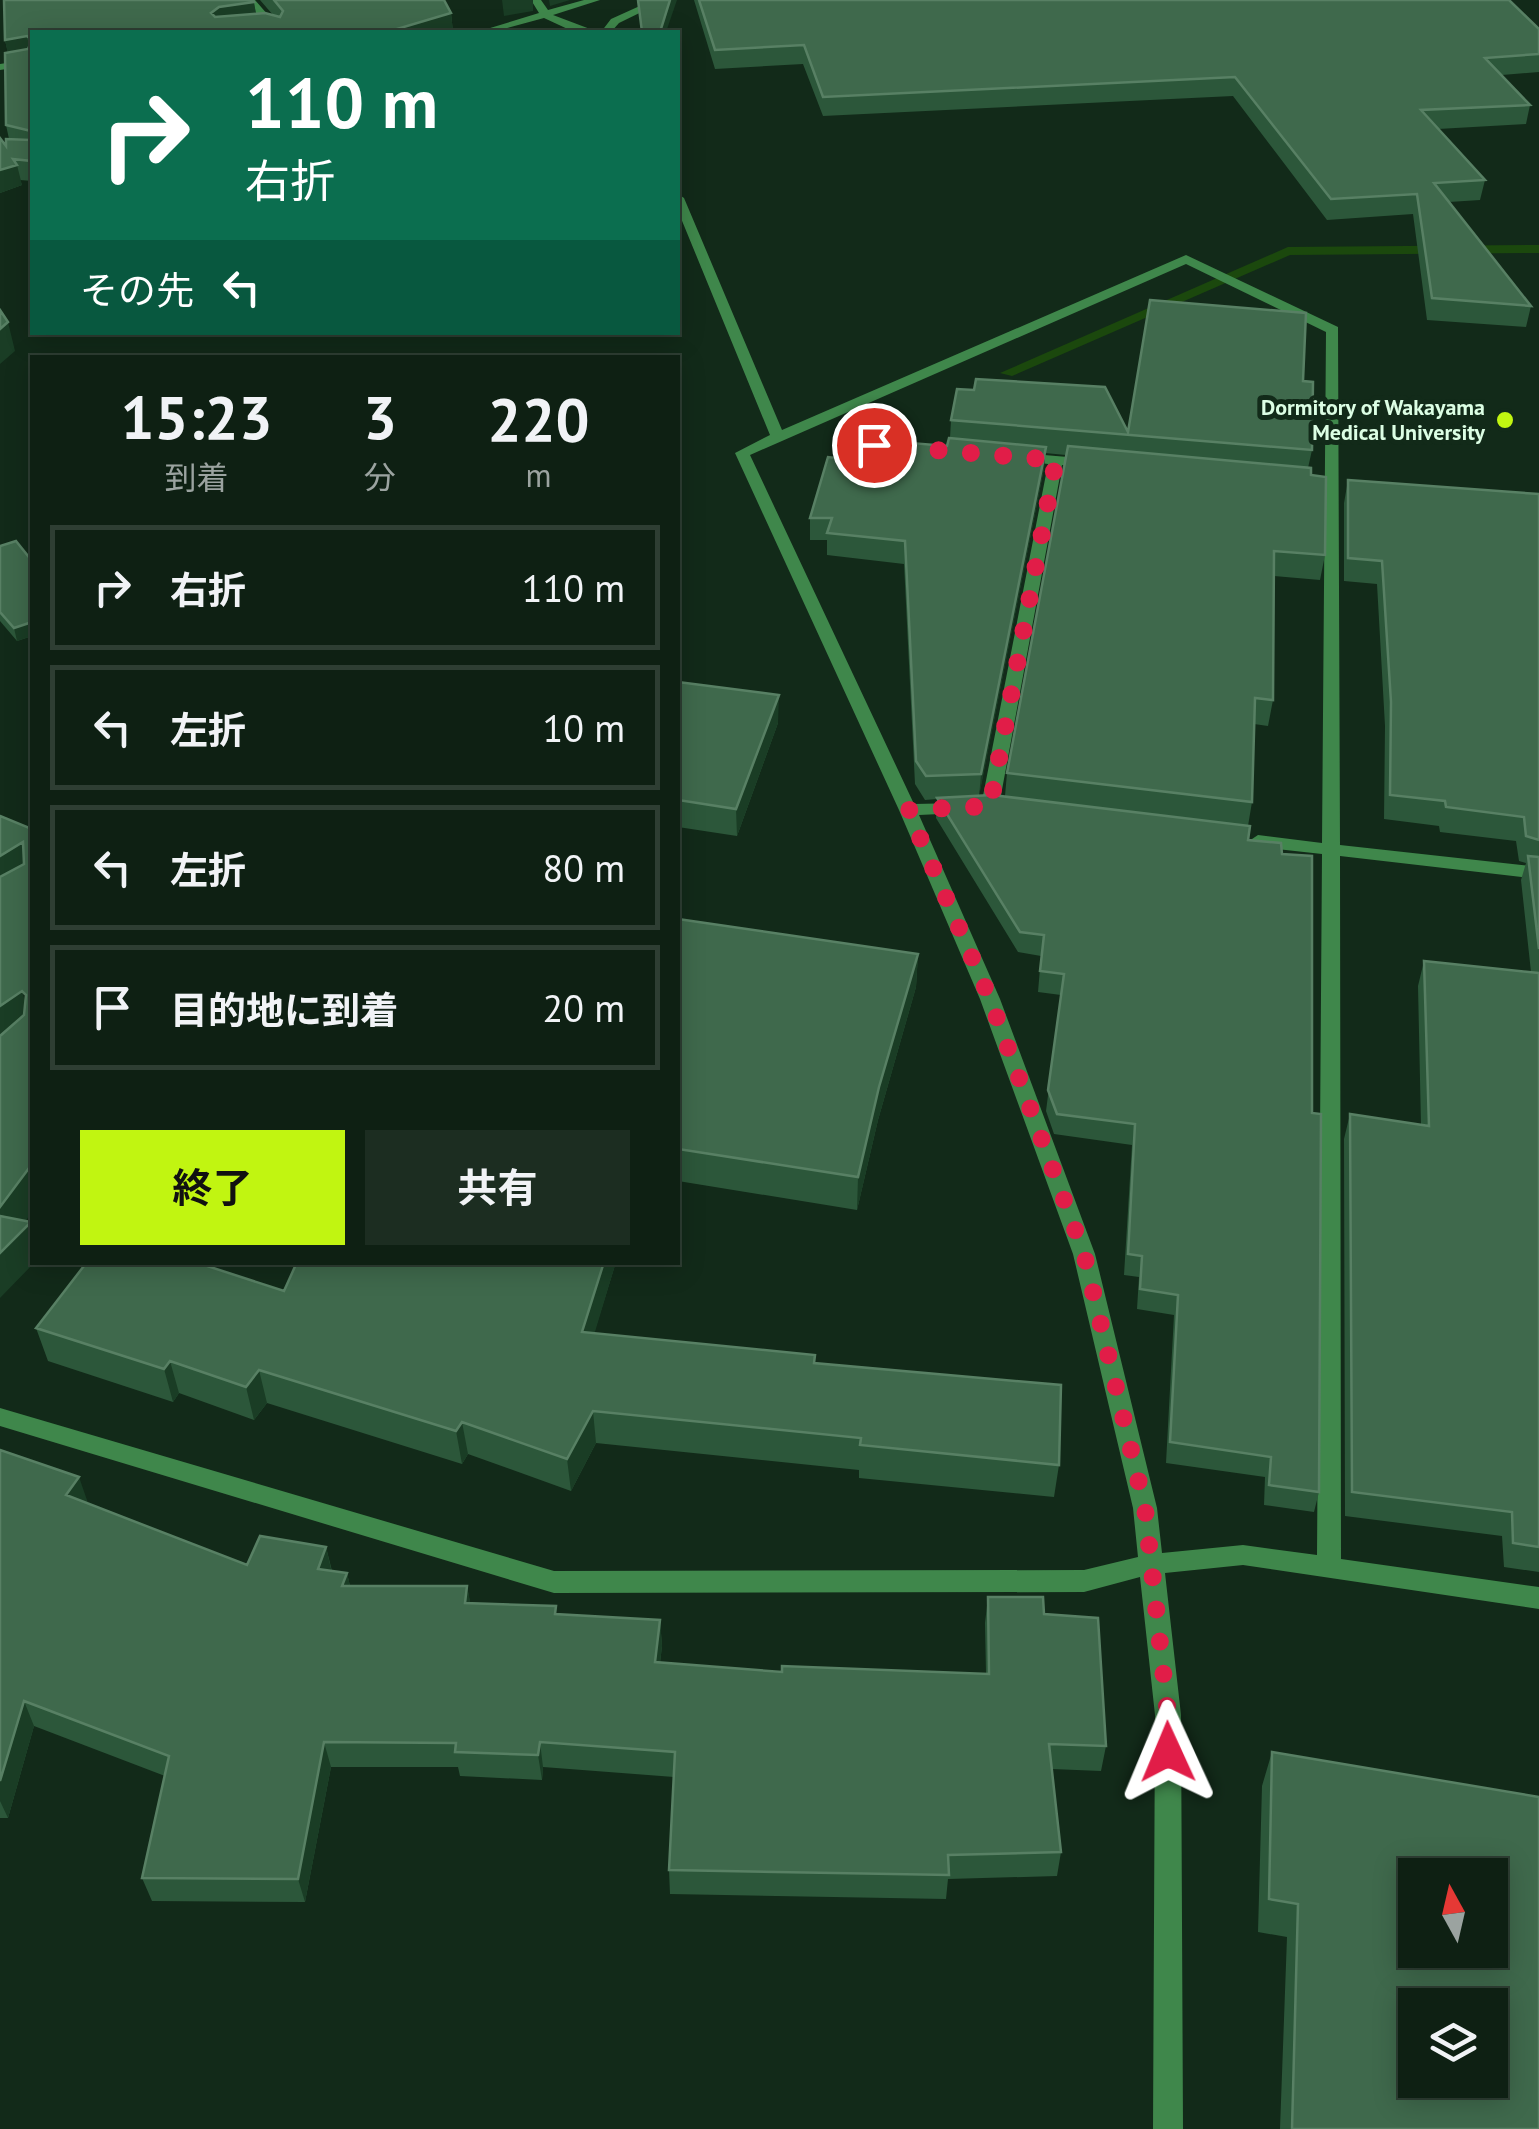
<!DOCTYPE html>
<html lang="ja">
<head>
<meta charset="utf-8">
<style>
	:root { --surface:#0e2013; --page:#1c2d21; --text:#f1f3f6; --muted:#9ba3a0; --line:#2e3e33; --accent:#c1f511 }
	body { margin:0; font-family:"PT Sans","Noto Sans JP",sans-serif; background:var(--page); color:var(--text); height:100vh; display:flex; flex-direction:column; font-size:38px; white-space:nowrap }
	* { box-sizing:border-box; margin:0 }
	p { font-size:32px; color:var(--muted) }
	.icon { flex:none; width:55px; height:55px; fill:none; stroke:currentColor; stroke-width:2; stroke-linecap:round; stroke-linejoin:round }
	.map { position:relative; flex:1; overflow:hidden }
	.sheet { position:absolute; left:30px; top:355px; width:650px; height:910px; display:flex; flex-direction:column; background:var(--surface); border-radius:0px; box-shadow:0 5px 25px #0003,0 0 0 2px var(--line) }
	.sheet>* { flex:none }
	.guide { position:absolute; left:30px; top:30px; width:650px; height:305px; border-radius:0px; box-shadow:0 5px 25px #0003,0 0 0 2px var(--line); background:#0b6e4f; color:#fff; overflow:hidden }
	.needle { width:65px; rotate:352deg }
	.controls { position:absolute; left:1398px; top:1858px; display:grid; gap:20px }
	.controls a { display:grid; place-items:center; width:110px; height:110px; border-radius:0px; background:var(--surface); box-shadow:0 5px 25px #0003,0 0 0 2px var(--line); font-size:50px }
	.pin { position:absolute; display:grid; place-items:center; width:85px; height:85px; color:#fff; margin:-42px; border:5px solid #fff; border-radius:50%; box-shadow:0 2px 10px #0007 }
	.me { position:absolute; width:110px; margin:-55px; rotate:359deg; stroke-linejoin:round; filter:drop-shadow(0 0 8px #0008) }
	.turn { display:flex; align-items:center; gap:35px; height:210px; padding:0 50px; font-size:45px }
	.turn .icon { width:130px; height:130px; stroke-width:2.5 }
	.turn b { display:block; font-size:70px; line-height:85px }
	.then { display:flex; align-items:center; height:95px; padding:0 50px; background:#0003; gap:20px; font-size:38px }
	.eta { display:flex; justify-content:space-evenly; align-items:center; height:170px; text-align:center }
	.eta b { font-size:60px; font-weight:700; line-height:70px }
	.primary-button { display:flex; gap:20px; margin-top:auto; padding:20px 50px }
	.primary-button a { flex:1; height:115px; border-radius:0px; background:var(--accent); color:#111; font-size:40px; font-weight:700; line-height:115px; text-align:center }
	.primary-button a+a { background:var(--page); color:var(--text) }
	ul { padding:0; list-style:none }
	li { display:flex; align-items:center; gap:30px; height:125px; margin:0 20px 15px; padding:0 30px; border:5px solid var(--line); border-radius:0px }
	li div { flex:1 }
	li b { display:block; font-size:38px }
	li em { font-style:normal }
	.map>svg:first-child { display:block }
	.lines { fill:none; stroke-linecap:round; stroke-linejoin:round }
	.stream { fill:#1b480d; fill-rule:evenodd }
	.service { fill:#3f874b; fill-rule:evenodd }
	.minor { fill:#3f874b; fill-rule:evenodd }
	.wall { fill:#2c573a; fill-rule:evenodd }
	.shaded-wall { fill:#1a3d25 }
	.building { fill:#3f694c; stroke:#588064; stroke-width:2.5; fill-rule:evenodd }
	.route { stroke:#e11d48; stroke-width:18; stroke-dasharray:0 32.4 }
	.poi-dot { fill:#c1f511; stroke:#122a19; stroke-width:4 }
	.labels { text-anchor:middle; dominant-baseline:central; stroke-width:10; stroke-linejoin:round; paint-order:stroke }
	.far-poi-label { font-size:22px; font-weight:bold; fill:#dcfee4; stroke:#122a19; text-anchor:end }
</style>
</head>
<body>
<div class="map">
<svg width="1539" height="2129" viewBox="0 0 1539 2129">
	<rect width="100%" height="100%" fill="#122a19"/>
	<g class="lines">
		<path class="stream" d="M1539,245V253L1290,255L1012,376L1000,373L1288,247Z"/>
		<path class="service" d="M531,0H541L548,10L584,0H600L553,15L598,32L572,31L544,18L492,32H477L539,13Z"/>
		<path class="minor" d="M245,0H255L275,23V27L218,32L223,29L264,23Z
			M653,0H666L619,23L611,32H601L611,19Z
			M32,59V65L0,70V64Z
			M678,194L684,198L782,430L1186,255L1338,327L1340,845L1539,867V879L1340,856L1341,1559L1539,1587V1609L1243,1565L1165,1573L1181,1715L1183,2129H1153L1155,1715L1140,1577L1084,1592L554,1593L0,1426V1408L554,1571L1084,1570L1138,1557L1133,1508L1073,1254L980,999L899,810L735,453L770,435L678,211ZM1186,264L1326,332L1322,843L1258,835L1249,841L1258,847L1322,854L1317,1555L1243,1545L1162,1553L1157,1508L1095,1254L1000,999L919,815L961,813L970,808L961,803L914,804L750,455Z
			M874,441L927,446L934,450L927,454L869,448L867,445Z
			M1021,453L1091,459L1098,463L1091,467L1062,465L999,806L990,811L981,806L1048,464L1016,460L1014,457Z"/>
	</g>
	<path class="wall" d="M4,0H253L256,13H265L273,15L260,0H444L451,13L453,32H32V181L20,180L22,185L0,193V138L6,146V139H9L6,125L5,53H8L5,40Z
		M694,0H1509L1539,29V72L1502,75L1530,105L1526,124L1438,129L1485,180L1480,200L1449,202L1531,306L1526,327L1427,320L1413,214L1327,220L1233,96L823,116L803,64L715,69Z
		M1303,381L1312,450L1308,468L1325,555L1320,580L1274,576L1273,700L1268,726L1254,724L1252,802L1248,826V840L1312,1113L1319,1492L1314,1512L1264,1505L1265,1477L1166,1463L1174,1315L1137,1309L1139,1277L1124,1275L1132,1145L1054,1134L1046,1111L1061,995L1038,992L1041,956L1018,952L936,818L937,799L925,800L915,784L904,564L827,555V540H810V518L845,459L899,453V442L947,446L950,438L951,420L1128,432ZM1045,453L1066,455L1007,773L1005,796L979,795L1044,468Z
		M1348,480L1539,494V1572L1504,1567L1502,1536L1345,1516L1344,1139L1350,1114L1421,1125L1418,986L1424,961L1531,972L1521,880L1526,863L1519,861L1516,841L1440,832L1439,826L1384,819L1385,726L1377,584L1344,581V503Z
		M0,546L32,561V636L17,641L0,621Z
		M678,682L778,723L737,836L678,827Z
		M678,919L918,954L916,987L878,1120L857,1210L678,1181Z
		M297,1262H616L594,1333L815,1363L1059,1465L1054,1497L859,1478V1470L596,1443L571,1491L468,1454L462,1464L267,1403L254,1420L179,1393L173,1402L48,1361L36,1328L284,1291Z
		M0,1450L88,1503L247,1565L326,1547L332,1571L347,1573L350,1586H467L470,1603L557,1614L660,1620L662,1646L660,1663L782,1672L986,1674L985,1623L988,1597L1044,1614L1106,1746L1101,1771L1052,1769L1061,1852L1057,1876L948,1879L946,1899L670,1894L669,1870L674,1777L543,1767L542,1780L460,1776L458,1767H331L305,1902L152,1901L142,1878L165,1776L34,1726L8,1818H0Z
		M1272,1752L1539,2129H1280L1287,1937L1258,1932L1262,1786Z"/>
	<path class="shaded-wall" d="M502,0H533V11L504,16Z
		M549,0H570L550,6Z
		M670,0H677L666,32H660Z
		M254,2L257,20L222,25L211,13L219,7Z
		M451,13L453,32H387Z
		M27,36L31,55L9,59L5,40Z
		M17,165L22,185L0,193V170Z
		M8,322L15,351L0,364V329Z
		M1046,447L1044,468L979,797L981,774Z
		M32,622V636L17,641L14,628Z
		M779,695L778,723L737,836L736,809Z
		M23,842L32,874L0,895V856Z
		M918,954L916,987L878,1120L857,1210L858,1177L879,1087Z
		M22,991L32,1024L0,1046V1006Z
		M32,1164V1212L9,1244L31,1222L32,1228V1262H35L0,1298V1207Z
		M604,1262H616L585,1365L582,1332Z
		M170,1361L179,1393L173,1402L164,1369Z
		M259,1370L267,1403L254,1420L246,1387Z
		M593,1411L596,1443L571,1491L567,1459Z
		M462,1422L468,1454L462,1464L456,1431Z
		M79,1477L88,1503L66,1495Z
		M326,1547L332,1573L318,1569Z
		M347,1573L353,1599L342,1586Z
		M467,1586L472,1611L465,1603Z
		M660,1620L662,1646L657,1687L655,1662Z
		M24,1701L34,1726L8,1818L0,1801V1781Z
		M324,1742L331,1767L305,1902L298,1879Z
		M540,1742L543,1767L542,1780L538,1755Z"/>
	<path class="building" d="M4,0H253L254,2L219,7L211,13L215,17L265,13L280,17L283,11L274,0H444L451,13L387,32H32V161L13,159L17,165L0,170V138L6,146V139L30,140L31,131L6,125L5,53L28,49L32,40L27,36L5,40Z
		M638,0H670L660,32H642Z
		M699,0H1509L1539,29V54L1485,58L1530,105L1421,110L1485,180L1434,183L1531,306L1432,298L1417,194L1331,199L1235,77L823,97L804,45L715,50Z
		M1150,300L1306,313L1303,381L1313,382L1312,450L951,420L957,389L974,390L976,379L1105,387L1128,432Z
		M0,310L8,322L0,329Z
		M949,438L1046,447L981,774L926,776L916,761L905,541L827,533L832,518H810L828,457L845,459L847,450L900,454L899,442L947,446Z
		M1068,446L1311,468V475L1326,477L1325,555L1274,551L1273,700L1255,698L1252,802L1007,773Z
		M1348,480L1539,494V840L1526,836L1524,817L1446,807L1445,801L1390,795L1391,702L1382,561L1348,558Z
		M16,541L32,561V622L14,628L0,612V546Z
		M678,682L779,695L736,809L678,800Z
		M992,795L1250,826L1248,840L1281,843L1282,854L1312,856V1113L1321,1114L1319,1492L1269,1485L1271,1457L1170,1442L1178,1295L1140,1289L1142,1256L1128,1254L1135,1124L1057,1114L1048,1090L1064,974L1040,971L1044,935L1020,932L937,798Z
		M0,816L32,829V1164L0,1207V1036L24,1015L26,995L22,991L0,1006V877L24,864L23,842L0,856Z
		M1528,856L1539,857V949Z
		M678,919L918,954L879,1087L858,1177L678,1149Z
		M1424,961L1539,973V1547L1513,1543L1512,1512L1352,1492L1350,1114L1429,1126Z
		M0,1216L31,1222L0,1253Z
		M87,1262H195L284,1291L297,1262H604L582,1332L815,1355L814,1363L1061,1385L1059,1465L860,1445L861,1438L593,1411L567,1459L462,1422L456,1431L259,1370L246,1387L170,1361L164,1369L36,1328Z
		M0,1450L79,1477L66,1495L247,1565L260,1536L326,1547L318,1569L347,1573L342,1586H467L465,1603L556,1606L555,1614L660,1620L655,1662L782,1672V1666L989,1674L988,1597H1043L1044,1614L1098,1618L1106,1746L1049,1744L1061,1852L948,1855L949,1875L669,1870L675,1752L540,1742L538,1755L455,1752L456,1743L324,1742L298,1879L142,1878L169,1756L24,1701L0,1781Z
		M1272,1752L1539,1797V2129H1292L1298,1904L1269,1899ZM1415,1875H1490V1950H1415ZM1415,2005H1490V2080H1415Z"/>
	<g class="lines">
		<path class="route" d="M874,445L1056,460L990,806L908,810L990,999L1084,1254L1145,1508L1168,1715V1752"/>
	</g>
	<circle class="poi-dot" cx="1505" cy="420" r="10"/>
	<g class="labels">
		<g class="far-poi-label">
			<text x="1485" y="407">Dormitory of Wakayama<tspan x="1485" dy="25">Medical University</tspan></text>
		</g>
	</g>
</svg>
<div class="controls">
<a><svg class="needle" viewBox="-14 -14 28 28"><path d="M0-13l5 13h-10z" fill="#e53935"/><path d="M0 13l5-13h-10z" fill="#9ba3a0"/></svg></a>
<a><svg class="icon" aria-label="layers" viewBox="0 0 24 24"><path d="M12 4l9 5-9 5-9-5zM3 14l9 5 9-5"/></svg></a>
</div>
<div class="pin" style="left:874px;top:445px;background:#d93025"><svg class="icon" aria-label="arrive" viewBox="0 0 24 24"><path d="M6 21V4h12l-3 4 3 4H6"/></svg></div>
<svg class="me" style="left:1168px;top:1752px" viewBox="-20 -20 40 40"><path d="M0-17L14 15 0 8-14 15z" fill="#e11d48" stroke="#fff" stroke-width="4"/></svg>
<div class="guide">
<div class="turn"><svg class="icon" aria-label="right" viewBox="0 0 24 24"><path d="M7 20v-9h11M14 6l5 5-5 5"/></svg><div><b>110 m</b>右折</div></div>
<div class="then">その先<svg class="icon" aria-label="left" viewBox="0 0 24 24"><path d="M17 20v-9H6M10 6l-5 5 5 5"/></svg></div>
</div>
<section class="sheet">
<div class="eta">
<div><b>15:23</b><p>到着</p></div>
<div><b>3</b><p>分</p></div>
<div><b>220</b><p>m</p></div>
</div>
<ul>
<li><svg class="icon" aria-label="right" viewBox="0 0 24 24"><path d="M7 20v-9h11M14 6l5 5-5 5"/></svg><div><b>右折</b></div><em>110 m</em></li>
<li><svg class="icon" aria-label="left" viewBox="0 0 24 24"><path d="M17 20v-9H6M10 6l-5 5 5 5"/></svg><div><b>左折</b></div><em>10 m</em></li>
<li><svg class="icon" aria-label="left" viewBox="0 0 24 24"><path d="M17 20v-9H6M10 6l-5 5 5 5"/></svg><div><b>左折</b></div><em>80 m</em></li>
<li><svg class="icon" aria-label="arrive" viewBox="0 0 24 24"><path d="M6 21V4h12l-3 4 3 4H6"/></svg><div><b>目的地に到着</b></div><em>20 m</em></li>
</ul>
<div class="primary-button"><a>終了</a><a>共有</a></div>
</section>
</div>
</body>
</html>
